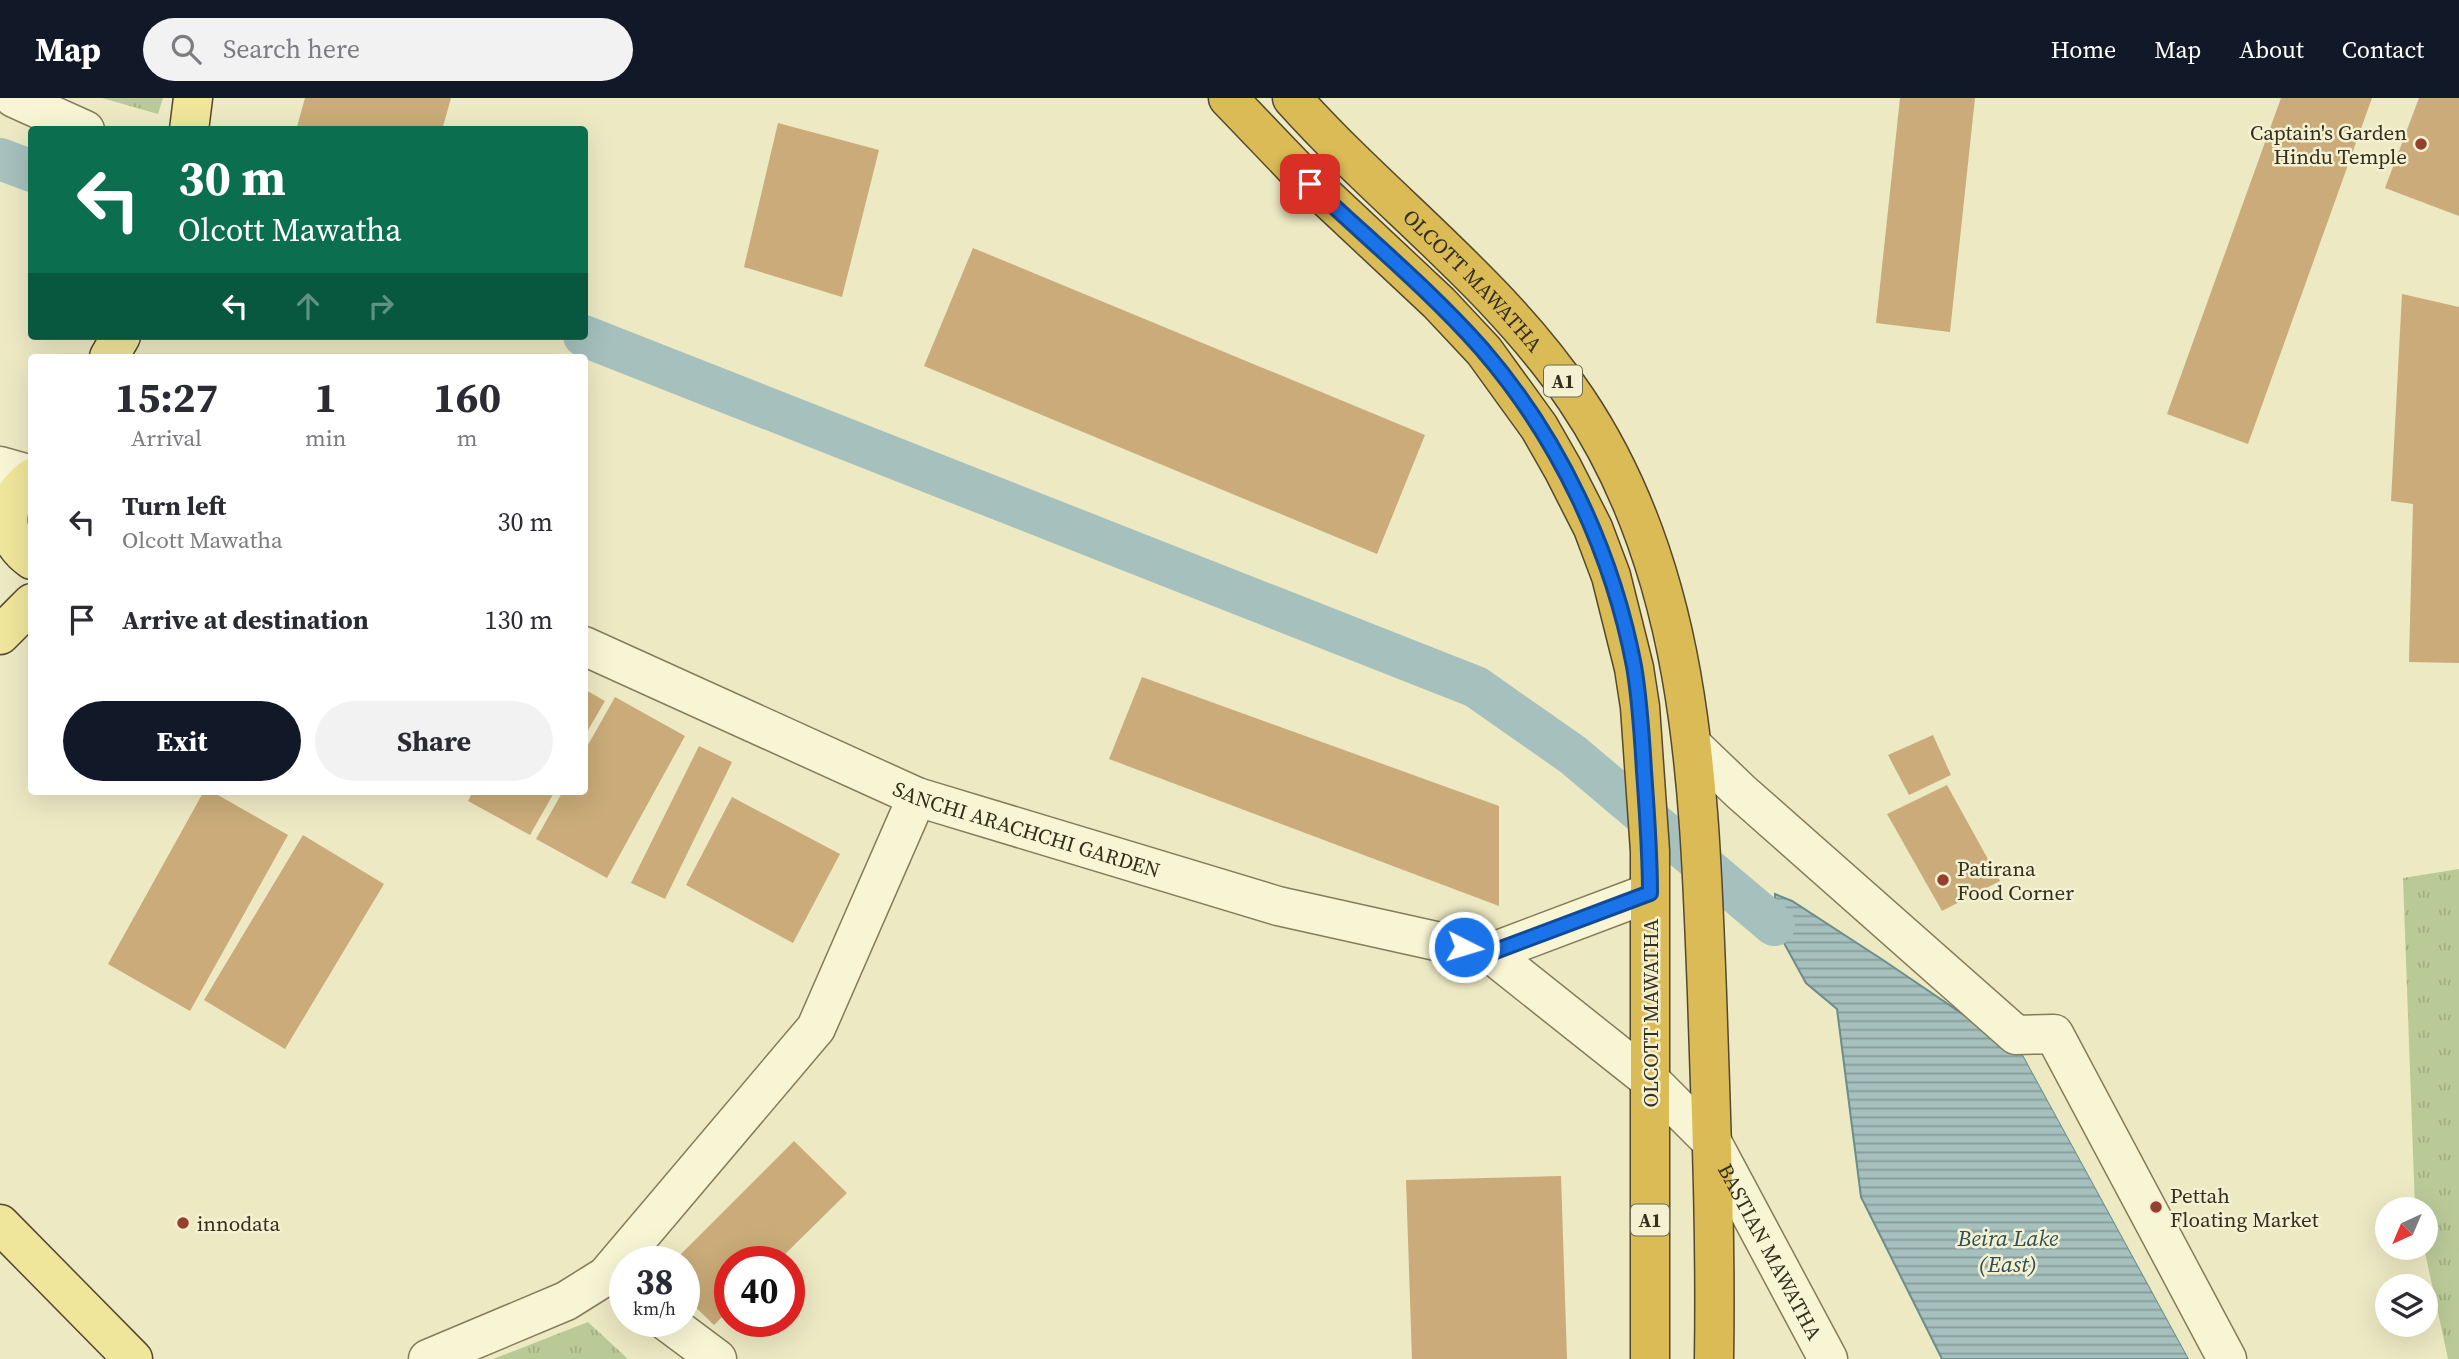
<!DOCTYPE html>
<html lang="en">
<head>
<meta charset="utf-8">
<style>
	:root { --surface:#fff; --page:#f2f2f3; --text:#2b2b33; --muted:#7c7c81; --accent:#111827 }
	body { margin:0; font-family:"Source Serif 4",serif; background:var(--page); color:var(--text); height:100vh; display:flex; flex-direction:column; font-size:26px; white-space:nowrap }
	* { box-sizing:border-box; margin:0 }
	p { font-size:23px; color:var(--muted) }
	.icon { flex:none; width:38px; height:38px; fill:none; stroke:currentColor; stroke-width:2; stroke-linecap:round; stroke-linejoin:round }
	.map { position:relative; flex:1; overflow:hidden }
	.details { position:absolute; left:28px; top:256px; width:560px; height:441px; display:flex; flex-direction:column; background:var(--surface); border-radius:7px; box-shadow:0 7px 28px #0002 }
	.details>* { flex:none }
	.banner { position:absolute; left:28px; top:28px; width:560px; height:214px; border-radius:7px; box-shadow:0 7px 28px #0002; background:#0b6e4f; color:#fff; overflow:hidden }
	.needle { width:46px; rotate:224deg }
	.controls { position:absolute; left:2375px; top:1099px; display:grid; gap:14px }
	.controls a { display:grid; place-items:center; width:63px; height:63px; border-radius:50%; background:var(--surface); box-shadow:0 7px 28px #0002; font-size:35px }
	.speed { position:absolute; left:609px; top:1148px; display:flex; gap:14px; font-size:35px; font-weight:700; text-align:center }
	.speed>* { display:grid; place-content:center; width:91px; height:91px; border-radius:50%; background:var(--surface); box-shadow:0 7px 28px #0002; line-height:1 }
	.speed small { font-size:18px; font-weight:400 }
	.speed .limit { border:10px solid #d22; background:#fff; color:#111 }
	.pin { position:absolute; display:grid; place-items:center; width:60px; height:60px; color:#fff; margin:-30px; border-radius:14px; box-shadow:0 4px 10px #0006 }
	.me { position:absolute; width:77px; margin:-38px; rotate:95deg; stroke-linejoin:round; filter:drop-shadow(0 0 5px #0008) }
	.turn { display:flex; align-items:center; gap:24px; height:147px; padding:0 35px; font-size:32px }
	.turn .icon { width:91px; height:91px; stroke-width:2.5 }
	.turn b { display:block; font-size:49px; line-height:60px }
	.lanes { display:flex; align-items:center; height:66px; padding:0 35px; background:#0003; justify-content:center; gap:35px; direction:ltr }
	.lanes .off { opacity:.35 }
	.eta { display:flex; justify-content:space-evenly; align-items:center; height:119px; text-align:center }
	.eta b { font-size:42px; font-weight:700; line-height:49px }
	.button { display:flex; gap:14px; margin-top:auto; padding:14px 35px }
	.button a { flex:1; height:80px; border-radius:42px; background:var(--accent); color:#fff; font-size:28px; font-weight:700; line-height:80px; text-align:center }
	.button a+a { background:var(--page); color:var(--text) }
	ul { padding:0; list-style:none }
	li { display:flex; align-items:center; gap:21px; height:98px; padding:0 35px }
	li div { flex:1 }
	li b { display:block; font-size:26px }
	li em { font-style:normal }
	header { display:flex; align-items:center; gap:42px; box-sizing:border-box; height:98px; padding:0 35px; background:var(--accent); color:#fff }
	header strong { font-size:33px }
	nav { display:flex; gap:38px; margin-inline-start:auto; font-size:24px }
	.search { width:490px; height:63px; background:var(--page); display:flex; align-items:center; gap:18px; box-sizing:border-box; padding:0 24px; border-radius:38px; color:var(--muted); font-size:26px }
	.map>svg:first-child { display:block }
	.grass { fill:url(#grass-tufts) }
	.water { fill:url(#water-rules); stroke:#6c8d8c; stroke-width:2 }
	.pier { fill:#ede9c3 }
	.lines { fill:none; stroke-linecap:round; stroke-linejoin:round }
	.canal { stroke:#a5c0bd; stroke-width:42 }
	.building { fill:#caab79 }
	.minor-casing { stroke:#867b5a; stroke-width:41 }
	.major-casing { stroke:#54482e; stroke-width:41 }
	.highway-casing { stroke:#54482e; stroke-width:41 }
	.minor { stroke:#f8f5d5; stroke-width:38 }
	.major { stroke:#efe69b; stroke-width:38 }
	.highway { stroke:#dabb55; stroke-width:38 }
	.route-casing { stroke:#114b97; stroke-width:18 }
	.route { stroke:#1a73e8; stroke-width:12 }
	.poi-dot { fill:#94402c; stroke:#f4f1d2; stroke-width:2.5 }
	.labels { text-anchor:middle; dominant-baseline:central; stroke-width:5; stroke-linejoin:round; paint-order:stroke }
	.shield { fill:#f4f1d2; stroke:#6f6954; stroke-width:2 }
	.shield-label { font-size:19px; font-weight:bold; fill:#362f1e }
	.poi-label { font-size:21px; fill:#362f1e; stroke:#f4f1d2; text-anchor:start }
	.street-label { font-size:21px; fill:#362f1e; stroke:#f4f1d2 }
	.water-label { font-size:23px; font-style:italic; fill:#2d5056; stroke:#f4f1d2 }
</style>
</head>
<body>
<header>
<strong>Map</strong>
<div class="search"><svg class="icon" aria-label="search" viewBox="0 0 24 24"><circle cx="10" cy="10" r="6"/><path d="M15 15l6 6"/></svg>Search here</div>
<nav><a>Home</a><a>Map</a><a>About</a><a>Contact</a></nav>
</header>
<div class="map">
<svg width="2459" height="1261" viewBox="0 0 2459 1261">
	<defs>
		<pattern id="grass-tufts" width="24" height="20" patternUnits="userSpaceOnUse" patternTransform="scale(1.75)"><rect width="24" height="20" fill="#baca97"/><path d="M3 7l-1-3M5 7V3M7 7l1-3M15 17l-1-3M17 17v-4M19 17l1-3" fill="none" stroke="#a0ae82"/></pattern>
		<pattern id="water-rules" width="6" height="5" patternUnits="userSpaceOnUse" patternTransform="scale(1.75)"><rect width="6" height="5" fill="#a5c0bd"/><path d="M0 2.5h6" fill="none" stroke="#879c99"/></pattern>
	</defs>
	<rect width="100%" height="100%" fill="#ede9c3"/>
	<path class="grass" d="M102,0H163L158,16Z
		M2459,771V1261H2448L2424,1150L2426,1111L2415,1110L2403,780Z
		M588,1224L628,1261H493Z"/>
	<path class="water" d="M1775,796L1792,803L1883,862L2023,957L2189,1261H1942L1861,1099L1837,911L1806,885L1774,827Z"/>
	<path class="pier" d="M2026,955L2192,1259L2193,1261H2189L2023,957Z"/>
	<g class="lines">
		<path class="canal" d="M0,61L32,73
			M584,238L1476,589L1573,657L1774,827"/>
	</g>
	<path class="building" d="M305,0H451L442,32H296Z
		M1900,0H1975L1950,234L1876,225Z
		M2281,0H2372L2248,346L2167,316Z
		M2419,0H2459V118L2385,90Z
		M778,25L879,52L842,199L744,169Z
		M973,150L1425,337L1377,456L924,268Z
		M2402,196L2459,209V565L2409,564L2413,406L2391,403Z
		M1142,579L1499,708V808L1109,661Z
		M584,591L605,603L584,639Z
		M615,599L685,638L607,780L536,741L563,693H584V654Z
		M1933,637L1951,677L1909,697L1888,657Z
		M699,648L732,664L665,801L631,785Z
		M1947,687L2000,783L1942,813L1887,716Z
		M204,693H211L288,737L190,913L108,866Z
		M473,693H555L530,737L468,703Z
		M732,699L840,756L793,845L686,787Z
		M303,737L384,786L285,951L204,902Z
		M794,1043L847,1095L777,1164H730V1211L714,1227L684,1198V1164H673Z
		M1561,1078L1567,1261H1412L1406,1082Z"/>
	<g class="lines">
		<g class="minor-casing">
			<g id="minor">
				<path d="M14,0L85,32"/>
				<path d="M0,368L32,377"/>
				<path id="s1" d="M584,548L917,699L1278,808L1490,855L1651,983L1712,1044L1828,1261"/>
				<path d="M1693,648L1741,694L2016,937L2054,936L2227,1261"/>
				<path d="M1490,855L1649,795"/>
				<path d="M666,1223L717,1261"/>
				<path d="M428,1261L566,1203L606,1178L816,930L917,699"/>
			</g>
		</g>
		<g class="major-casing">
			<path id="major" d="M189,32L193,0
				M109,259L121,238
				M32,380C1,403 0,440 32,462
				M0,537L32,505
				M0,1126L133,1261"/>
		</g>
		<g class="highway-casing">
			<g id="highway">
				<path d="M1228,0L1295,70L1439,205L1484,253L1539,329L1563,371L1593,430L1611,478L1634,570L1640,609L1650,753V1261"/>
				<path id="s2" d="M1292,0C1384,103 1498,185 1576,301C1695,477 1699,691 1707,896C1711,1018 1716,1139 1714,1261"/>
			</g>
		</g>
		<use href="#minor" class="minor"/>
		<use href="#major" class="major"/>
		<use href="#highway" class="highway"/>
	</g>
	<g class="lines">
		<g class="route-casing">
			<path id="route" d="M1310,86C1368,141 1429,191 1482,251C1559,340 1612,453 1634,568C1640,603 1642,638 1644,673C1647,714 1650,754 1650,795L1490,855L1464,849"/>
		</g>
		<use href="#route" class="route"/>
	</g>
	<g class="poi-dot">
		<circle cx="2421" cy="46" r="7"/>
		<circle cx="1943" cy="782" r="7"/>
		<circle cx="2156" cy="1109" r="7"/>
		<circle cx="183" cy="1125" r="7"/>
	</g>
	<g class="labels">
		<g class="shield">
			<rect x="1544" y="267.5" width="38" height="31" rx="5"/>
			<rect x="1631" y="1106.5" width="38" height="31" rx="5"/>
		</g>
		<g class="shield-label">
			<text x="1563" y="283">A1</text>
			<text x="1650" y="1122">A1</text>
		</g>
		<g class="poi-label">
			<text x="2407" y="34" text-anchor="end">Captain's Garden<tspan x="2407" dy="24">Hindu Temple</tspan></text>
			<text x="1957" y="770">Patirana<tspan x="1957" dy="24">Food Corner</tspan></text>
			<text x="2170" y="1097">Pettah<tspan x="2170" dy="24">Floating Market</tspan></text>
			<text x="197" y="1125">innodata</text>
		</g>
		<g class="street-label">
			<text stroke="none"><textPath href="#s2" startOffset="257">OLCOTT MAWATHA</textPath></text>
			<text stroke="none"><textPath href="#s1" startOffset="480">SANCHI ARACHCHI GARDEN</textPath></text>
			<text transform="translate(1650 915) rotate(-90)">OLCOTT MAWATHA</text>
			<text stroke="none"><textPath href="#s1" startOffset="1376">BASTIAN MAWATHA</textPath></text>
		</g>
		<g class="water-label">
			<text x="2008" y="1140">Beira Lake<tspan x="2008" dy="26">(East)</tspan></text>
		</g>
	</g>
</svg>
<div class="controls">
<a><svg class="needle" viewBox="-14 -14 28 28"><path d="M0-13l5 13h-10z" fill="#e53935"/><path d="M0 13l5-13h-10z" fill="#7c7c81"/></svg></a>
<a><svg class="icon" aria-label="layers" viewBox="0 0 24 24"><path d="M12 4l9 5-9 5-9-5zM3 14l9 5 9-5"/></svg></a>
</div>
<div class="speed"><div>38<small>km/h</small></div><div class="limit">40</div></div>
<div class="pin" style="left:1310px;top:86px;background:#d93025"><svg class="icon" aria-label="arrive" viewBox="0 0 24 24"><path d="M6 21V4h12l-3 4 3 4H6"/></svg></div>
<svg class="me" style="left:1464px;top:849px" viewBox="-20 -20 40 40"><circle r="17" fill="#1a73e8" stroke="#fff" stroke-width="3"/><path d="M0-11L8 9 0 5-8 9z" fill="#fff"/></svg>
<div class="banner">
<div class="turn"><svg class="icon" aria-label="left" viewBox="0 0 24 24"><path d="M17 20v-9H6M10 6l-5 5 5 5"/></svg><div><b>30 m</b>Olcott Mawatha</div></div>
<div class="lanes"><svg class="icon" aria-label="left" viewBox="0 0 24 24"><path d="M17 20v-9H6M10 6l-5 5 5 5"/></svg><svg class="icon off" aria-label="ahead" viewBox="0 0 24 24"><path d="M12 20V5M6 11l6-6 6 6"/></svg><svg class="icon off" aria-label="right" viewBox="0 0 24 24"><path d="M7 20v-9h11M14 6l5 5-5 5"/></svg></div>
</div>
<section class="details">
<div class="eta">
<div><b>15:27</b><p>Arrival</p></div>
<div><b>1</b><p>min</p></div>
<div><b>160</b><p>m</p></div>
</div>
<ul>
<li><svg class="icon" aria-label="left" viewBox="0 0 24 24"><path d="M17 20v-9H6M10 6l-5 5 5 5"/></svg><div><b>Turn left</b><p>Olcott Mawatha</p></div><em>30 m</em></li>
<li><svg class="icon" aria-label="arrive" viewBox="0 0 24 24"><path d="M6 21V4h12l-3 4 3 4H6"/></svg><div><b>Arrive at destination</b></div><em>130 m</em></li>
</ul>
<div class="button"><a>Exit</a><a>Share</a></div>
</section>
</div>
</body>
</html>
